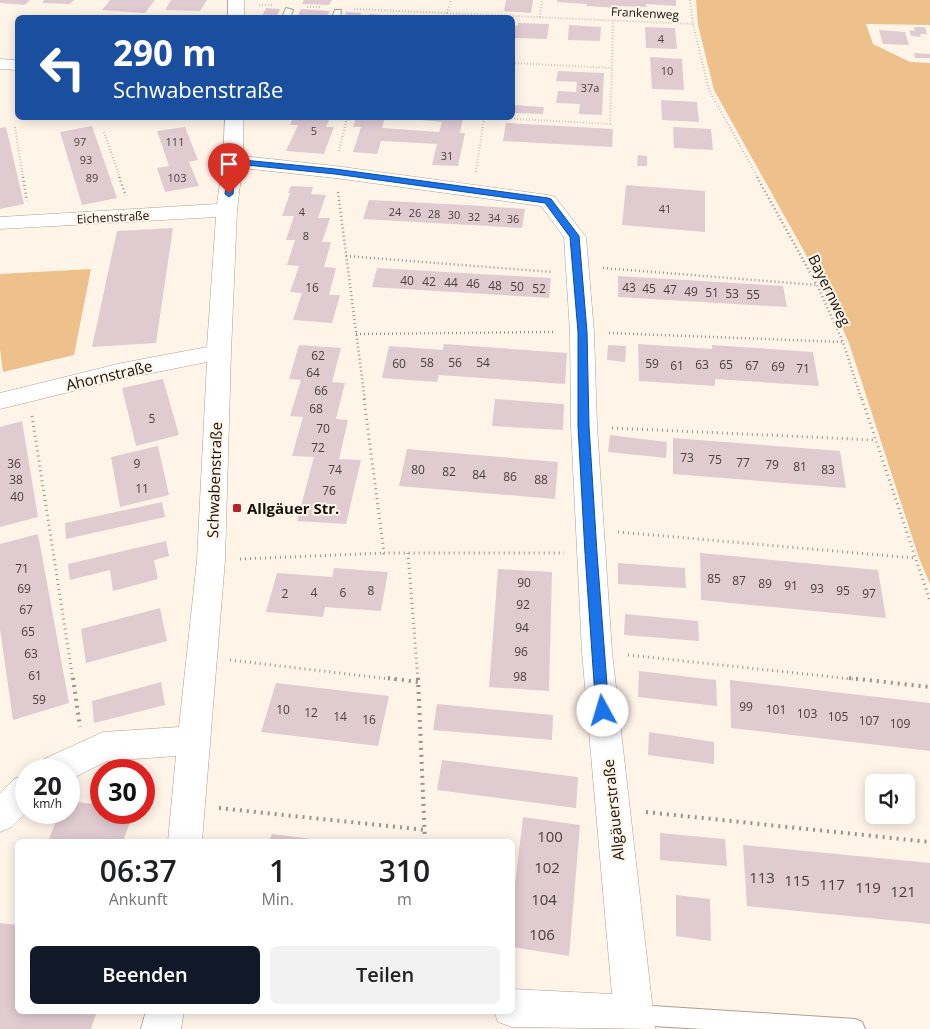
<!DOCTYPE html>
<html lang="de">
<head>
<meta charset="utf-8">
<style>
	:root { --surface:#fff; --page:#f2f2f2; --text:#202124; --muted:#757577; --accent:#111827 }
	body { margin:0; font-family:"Open Sans",sans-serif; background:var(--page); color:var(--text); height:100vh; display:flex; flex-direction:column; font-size:19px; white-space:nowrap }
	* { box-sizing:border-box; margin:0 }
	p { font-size:16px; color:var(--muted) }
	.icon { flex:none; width:28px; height:28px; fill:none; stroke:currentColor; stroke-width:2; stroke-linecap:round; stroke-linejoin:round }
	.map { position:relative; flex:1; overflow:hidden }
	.drawer { position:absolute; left:15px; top:839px; width:500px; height:175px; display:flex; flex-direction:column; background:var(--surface); border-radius:8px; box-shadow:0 2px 12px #0003 }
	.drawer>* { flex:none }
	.guide { position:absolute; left:15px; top:15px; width:500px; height:105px; border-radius:8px; box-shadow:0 2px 12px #0003; background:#1a4fa0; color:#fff; overflow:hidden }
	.tools { position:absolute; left:865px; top:774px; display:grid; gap:10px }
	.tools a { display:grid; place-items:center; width:50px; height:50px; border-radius:8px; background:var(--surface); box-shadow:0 2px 12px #0003; font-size:25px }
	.speed { position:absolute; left:15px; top:759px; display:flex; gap:10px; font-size:25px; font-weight:700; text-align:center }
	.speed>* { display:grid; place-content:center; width:65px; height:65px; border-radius:50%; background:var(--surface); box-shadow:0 2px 12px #0003; line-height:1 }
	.speed small { font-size:12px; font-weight:400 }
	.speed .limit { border:8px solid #d22; background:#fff; color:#111 }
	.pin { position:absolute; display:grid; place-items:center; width:42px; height:42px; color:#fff; margin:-51px -21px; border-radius:50% 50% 50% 0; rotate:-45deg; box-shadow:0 0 5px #0007 }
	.pin .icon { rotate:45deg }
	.me { position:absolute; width:55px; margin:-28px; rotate:354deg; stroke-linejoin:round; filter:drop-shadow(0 0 4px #0008) }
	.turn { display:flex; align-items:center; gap:18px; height:105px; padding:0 15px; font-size:22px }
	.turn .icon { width:65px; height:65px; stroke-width:2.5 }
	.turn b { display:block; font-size:35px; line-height:42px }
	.eta { display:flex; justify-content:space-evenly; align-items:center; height:85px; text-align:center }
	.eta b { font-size:30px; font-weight:600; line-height:35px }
	.action { display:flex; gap:10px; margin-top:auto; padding:10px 15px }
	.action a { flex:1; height:58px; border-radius:8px; background:var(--accent); color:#fff; font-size:20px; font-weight:600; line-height:58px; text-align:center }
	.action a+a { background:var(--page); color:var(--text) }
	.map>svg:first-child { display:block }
	.green { fill:#edc08c }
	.building { fill:#e0cbd1 }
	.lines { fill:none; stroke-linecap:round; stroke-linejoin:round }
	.service-casing { stroke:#ac9f91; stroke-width:2 }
	.minor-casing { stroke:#ac9f91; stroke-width:1 }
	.path-far3 { stroke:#9b938a; stroke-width:2; stroke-dasharray:0.5 2.5; stroke-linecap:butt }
	.path-far2 { stroke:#9b938a; stroke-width:2.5; stroke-dasharray:1 3; stroke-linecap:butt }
	.path-far1 { stroke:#9b938a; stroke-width:3; stroke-dasharray:1 4; stroke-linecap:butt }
	.path { stroke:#9b938a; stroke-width:4; stroke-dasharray:2 5; stroke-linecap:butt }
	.service { fill:#fff; fill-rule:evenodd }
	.minor { fill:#fff; fill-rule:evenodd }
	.route { fill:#1a73e8; stroke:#114b97 }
	.poi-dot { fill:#b5242b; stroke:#fff4e8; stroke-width:2 }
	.labels { text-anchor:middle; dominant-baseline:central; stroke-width:4; stroke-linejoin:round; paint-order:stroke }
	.far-number-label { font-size:11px; fill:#48403d }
	.far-street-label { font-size:12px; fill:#15110c; stroke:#fff4e8 }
	.number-label { font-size:12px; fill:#48403d }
	.street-label { font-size:15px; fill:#15110c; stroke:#fff4e8 }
	.poi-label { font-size:15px; font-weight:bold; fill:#15110c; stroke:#fff4e8; text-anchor:start }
	.near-number-label { font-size:15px; fill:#48403d }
</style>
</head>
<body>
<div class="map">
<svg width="930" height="1029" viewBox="0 0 930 1029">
	<rect width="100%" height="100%" fill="#fff4e8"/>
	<path class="green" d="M696,0H930V25L866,24L873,44L910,62L930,63V584L919,558L849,343L823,285L714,90L698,25Z
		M91,269L74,355L3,372L0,349V274Z"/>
	<path class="building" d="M0,0H30L25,5L0,3Z
		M44,0H74L70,4L42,3Z
		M110,0H155L145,13L102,10Z
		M171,0H207L200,11L165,10Z
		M304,0H332L329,5L302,4Z
		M506,0H533L531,13L504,11Z
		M557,0H676V6L646,4L647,7L617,6V8L587,6V4L557,2Z
		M266,8L280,9L276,18H261Z
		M301,9L329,11L327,18H297Z
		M346,12L361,13L360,18H344Z
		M369,14L383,15H398L397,18H367Z
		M518,23L549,24L547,39L516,38L515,40H512V25L518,26Z
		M569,25L601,27L600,41L568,40Z
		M645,27L675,28L677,49L646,48Z
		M914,27H925L927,34H920L921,37L911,36L909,30L915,31Z
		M879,30L905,32L909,45L883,44Z
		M914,53L930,54V58H915Z
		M650,57L682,59L684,90L652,89Z
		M558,71L604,73L602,115L579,114L580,104L556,103L558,91L576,92L577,82L556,81Z
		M661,100L697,102L699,122L662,120Z
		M512,105L544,107L543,114L512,113Z
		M293,118H330L326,127H334L324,154L286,151L298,125H290Z
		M356,118H385L382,128L439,132L442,122L421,120V118H463L460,133H465L458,166L432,165L437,144L381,141L377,154L353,152L361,127H353Z
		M506,123L613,129L612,147L503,141Z
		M92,126L117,198L82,205L60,132Z
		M6,127L24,204L0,209V128Z
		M185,127L198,160L189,162L199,186L165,192L157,168L169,166L157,131Z
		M673,127L711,129L713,150L674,148Z
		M638,155L647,156V166H637Z
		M626,185L705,191V232L622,225Z
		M291,186L313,187L311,194L326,195L318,218H330L322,242H331L324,267L336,268L329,295H340L332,323L293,320L302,293L290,292L299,266L287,265L295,240H286L294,216H282L290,193H288Z
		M369,200L466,205L525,209L522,228L363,219Z
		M173,228L156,343L92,347L117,231Z
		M377,268L551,278L549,298L372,287Z
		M618,276L783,286L787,307L618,297Z
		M444,344L567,353L565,384L439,375L437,382L382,378L389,346L443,350Z
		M638,344L712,349V345L813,352L819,386L715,379V386L639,381Z
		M299,345L341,348L332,382L345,383L336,419L348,420L339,459L361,460L346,524L297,521L314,457L292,456L303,417L290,416L301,380L289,379Z
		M608,345L626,346L625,362L607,360Z
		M163,379L179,435L136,446L122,388Z
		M495,399L564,404L563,430L492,426Z
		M22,421L38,517L0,527V427Z
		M610,435L667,442L666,458L608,452Z
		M673,438L840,451L846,488L673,474Z
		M158,446L169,495L120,507L111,457Z
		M407,449L558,462L555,499L399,486Z
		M162,502L165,517L66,539L65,523Z
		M38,534L69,703L13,720L0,629V544Z
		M166,541L169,556L154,560L158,579L113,591L110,570L70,580L68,564Z
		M700,553L878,570L886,618L701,600Z
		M618,563L685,568L686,588L618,584Z
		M334,568L388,572L381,611L325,607L323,617L266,612L277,573L332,577Z
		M498,569L552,572L549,691L489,687Z
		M160,608L167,641L86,663L81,629Z
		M625,614L698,621L699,641L624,635Z
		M639,671L716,680L717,706L638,697Z
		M730,680L930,703V751L731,728Z
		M161,682L165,705L94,723L92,701Z
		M276,683L389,696L378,746L261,732Z
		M437,704L553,715L552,740L433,730Z
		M649,732L714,742V764L648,755Z
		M442,760L578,777L576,808L437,790Z
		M69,801L101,805V812H134L123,841H48L60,812H69Z
		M523,817L580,825L569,956L512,947V910Z
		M660,833L725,839L727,866L660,860Z
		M272,834L319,840V841H269Z
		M743,845L930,863V924L747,906Z
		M676,895L710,899L711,941L676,936Z
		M0,923L18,925V1011H97L91,1029H0Z"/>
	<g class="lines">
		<g class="service-casing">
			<path id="service" d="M286,8L293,10L290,18H282Z
				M335,10H341L340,18H332Z
				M637,1005L855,1019L862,1022L865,1029H703L637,1025L630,1022L627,1015L630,1008Z"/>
		</g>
		<g class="minor-casing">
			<path id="minor" d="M228,0H244V18H228Z
				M0,59L18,60V70L0,69Z
				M225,118H243V156L335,166L548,195L555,197L586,237L594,332L597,426L612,652L655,1029L512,1027L498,1022L494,1011H512V989L612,994L582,652L571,426L570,332L564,237L541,206L335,178L242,168L237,210L231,352L225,560L202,841H168L176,756L107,761L69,780V770H39L44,759L103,732L179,727L197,560L207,362L122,379L0,409V393L122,363L207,347L216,217L0,229V217L217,204L223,161Z
				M26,775L27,812L12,827L0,832V793L14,779Z
				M146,1011H184L181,1029H141Z"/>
		</g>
		<path class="path-far3" d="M690,0L693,24L709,90L758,178
			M259,5H273
			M307,7H320
			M354,9L693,24
			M447,13L451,0
			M540,17L542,0
			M512,63L612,68L613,21
			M499,118L610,124L612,68
			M15,127L23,178
			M104,132L120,178
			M339,151L347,118
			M476,172L484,118"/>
		<path class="path-far2" d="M23,177L27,201
			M119,177L126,196
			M757,177L817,285L843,342L862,401
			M338,192L365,401
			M346,256L552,272
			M603,268L817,285
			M609,333L843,342
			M356,334L555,332"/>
		<path class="path-far1" d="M364,399L384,553H564
			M862,399L930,601
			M32,416L73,680
			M612,428L875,440
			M618,532L914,558
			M408,553L418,680
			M240,559L384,553
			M628,655L861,680
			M230,660L398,680"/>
		<path class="path" d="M73,678L80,727
			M388,678L418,682
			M418,678L425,841
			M849,678L930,687
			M219,808L425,830
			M646,812L930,842"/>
		<use href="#service" class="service"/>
		<use href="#minor" class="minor"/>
	</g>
	<path class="route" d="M233,159L335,169L548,198L551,199L579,236L587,332L589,426L597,553L609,711L608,715L603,716L598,715L596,711L585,553L578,426V332L570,237L545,203L335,174L236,164L233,194L229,197L225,194L229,162Z"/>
	<rect class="poi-dot" x="232" y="503" width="10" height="10" rx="2.5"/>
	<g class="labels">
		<g class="far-number-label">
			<text x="661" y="38">4</text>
			<text x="667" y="70">10</text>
			<text x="590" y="87">37a</text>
			<text x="314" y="130">5</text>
			<text x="80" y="141">97</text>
			<text x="175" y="141">111</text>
			<text x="447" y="155">31</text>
			<text x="86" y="159">93</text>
			<text x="92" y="177">89</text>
			<text x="177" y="177">103</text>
			<text x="665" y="208">41</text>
			<text x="302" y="211">4</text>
			<text x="395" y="211">24</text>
			<text x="415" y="212">26</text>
			<text x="434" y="213">28</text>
			<text x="454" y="214">30</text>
			<text x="474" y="216">32</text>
			<text x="494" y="217">34</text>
			<text x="513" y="218">36</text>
			<text x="306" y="235">8</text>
		</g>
		<g class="far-street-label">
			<text transform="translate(645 13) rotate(3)">Frankenweg</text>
			<text transform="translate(113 217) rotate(-3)">Eichenstraße</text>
		</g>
		<g class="number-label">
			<text x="407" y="280">40</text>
			<text x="429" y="281">42</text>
			<text x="451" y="282">44</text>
			<text x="473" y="283">46</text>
			<text x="495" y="285">48</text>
			<text x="517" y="286">50</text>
			<text x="312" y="287">16</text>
			<text x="629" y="287">43</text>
			<text x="539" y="288">52</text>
			<text x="649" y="288">45</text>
			<text x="670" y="289">47</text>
			<text x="691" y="291">49</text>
			<text x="712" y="292">51</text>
			<text x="732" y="293">53</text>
			<text x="753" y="294">55</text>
			<text x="318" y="355">62</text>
			<text x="427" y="362">58</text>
			<text x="455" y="362">56</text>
			<text x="483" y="362">54</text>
			<text x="399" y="363">60</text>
			<text x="652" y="363">59</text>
			<text x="702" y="364">63</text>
			<text x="726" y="364">65</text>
			<text x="677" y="365">61</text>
			<text x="752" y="365">67</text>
			<text x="778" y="366">69</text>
			<text x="803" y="368">71</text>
			<text x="313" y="372">64</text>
			<text x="321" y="390">66</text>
			<text x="316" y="408">68</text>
			<text x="152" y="418">5</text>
			<text x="323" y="428">70</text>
			<text x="318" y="447">72</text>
			<text x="687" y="457">73</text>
			<text x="715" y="459">75</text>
			<text x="743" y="462">77</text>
			<text x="14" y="463">36</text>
			<text x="137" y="463">9</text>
			<text x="772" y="464">79</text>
			<text x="800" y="466">81</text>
			<text x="335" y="469">74</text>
			<text x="418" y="469">80</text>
			<text x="828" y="469">83</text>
			<text x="449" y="471">82</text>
			<text x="479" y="474">84</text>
			<text x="510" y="476">86</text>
			<text x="16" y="479">38</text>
			<text x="541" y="479">88</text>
			<text x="142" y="488">11</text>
			<text x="329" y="490">76</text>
			<text x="17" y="496">40</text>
			<text x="22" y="568">71</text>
			<text x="714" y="578">85</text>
			<text x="739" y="580">87</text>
			<text x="524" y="582">90</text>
			<text x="765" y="583">89</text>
			<text x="791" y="585">91</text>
			<text x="24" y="588">69</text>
			<text x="817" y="588">93</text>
			<text x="371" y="590">8</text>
			<text x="843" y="590">95</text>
			<text x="314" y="592">4</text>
			<text x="343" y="592">6</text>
			<text x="285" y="593">2</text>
			<text x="869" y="593">97</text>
			<text x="523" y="604">92</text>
			<text x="26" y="609">67</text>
			<text x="522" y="627">94</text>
			<text x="28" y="631">65</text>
			<text x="521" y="651">96</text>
			<text x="31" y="653">63</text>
			<text x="35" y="675">61</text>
			<text x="520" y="676">98</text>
			<text x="39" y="699">59</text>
			<text x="746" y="706">99</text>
			<text x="283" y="709">10</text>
			<text x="776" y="709">101</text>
			<text x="311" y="712">12</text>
			<text x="807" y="713">103</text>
			<text x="340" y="716">14</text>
			<text x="838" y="716">105</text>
			<text x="369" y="719">16</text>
			<text x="869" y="720">107</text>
			<text x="900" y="723">109</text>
		</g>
		<g class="street-label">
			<text transform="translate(830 290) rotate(64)">Bayernweg</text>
			<text transform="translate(109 375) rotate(-13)">Ahornstraße</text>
			<text transform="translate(214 480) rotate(-88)">Schwabenstraße</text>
			<text transform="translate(613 810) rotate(-96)">Allgäuerstraße</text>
		</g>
		<g class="poi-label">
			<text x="247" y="508">Allgäuer Str.</text>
		</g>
		<g class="near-number-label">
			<text x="550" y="836">100</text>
			<text x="547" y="867">102</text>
			<text x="762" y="877">113</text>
			<text x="797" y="880">115</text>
			<text x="832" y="884">117</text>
			<text x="868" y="887">119</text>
			<text x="903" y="891">121</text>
			<text x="544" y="899">104</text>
			<text x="542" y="934">106</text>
		</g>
	</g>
</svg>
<div class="tools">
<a><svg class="icon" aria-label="sound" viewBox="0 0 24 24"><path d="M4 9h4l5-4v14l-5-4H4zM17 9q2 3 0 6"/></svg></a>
</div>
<div class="speed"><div>20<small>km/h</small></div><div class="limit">30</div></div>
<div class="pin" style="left:229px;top:194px;background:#d93025"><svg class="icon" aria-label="arrive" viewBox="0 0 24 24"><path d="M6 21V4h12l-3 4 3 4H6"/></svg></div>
<svg class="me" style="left:603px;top:711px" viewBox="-20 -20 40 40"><circle r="19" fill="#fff"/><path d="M0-13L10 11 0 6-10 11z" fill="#1a73e8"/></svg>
<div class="guide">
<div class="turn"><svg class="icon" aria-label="left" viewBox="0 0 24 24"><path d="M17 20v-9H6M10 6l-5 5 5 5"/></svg><div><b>290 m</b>Schwabenstraße</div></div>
</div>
<section class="drawer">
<div class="eta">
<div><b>06:37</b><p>Ankunft</p></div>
<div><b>1</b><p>Min.</p></div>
<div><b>310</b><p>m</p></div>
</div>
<div class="action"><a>Beenden</a><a>Teilen</a></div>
</section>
</div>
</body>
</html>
